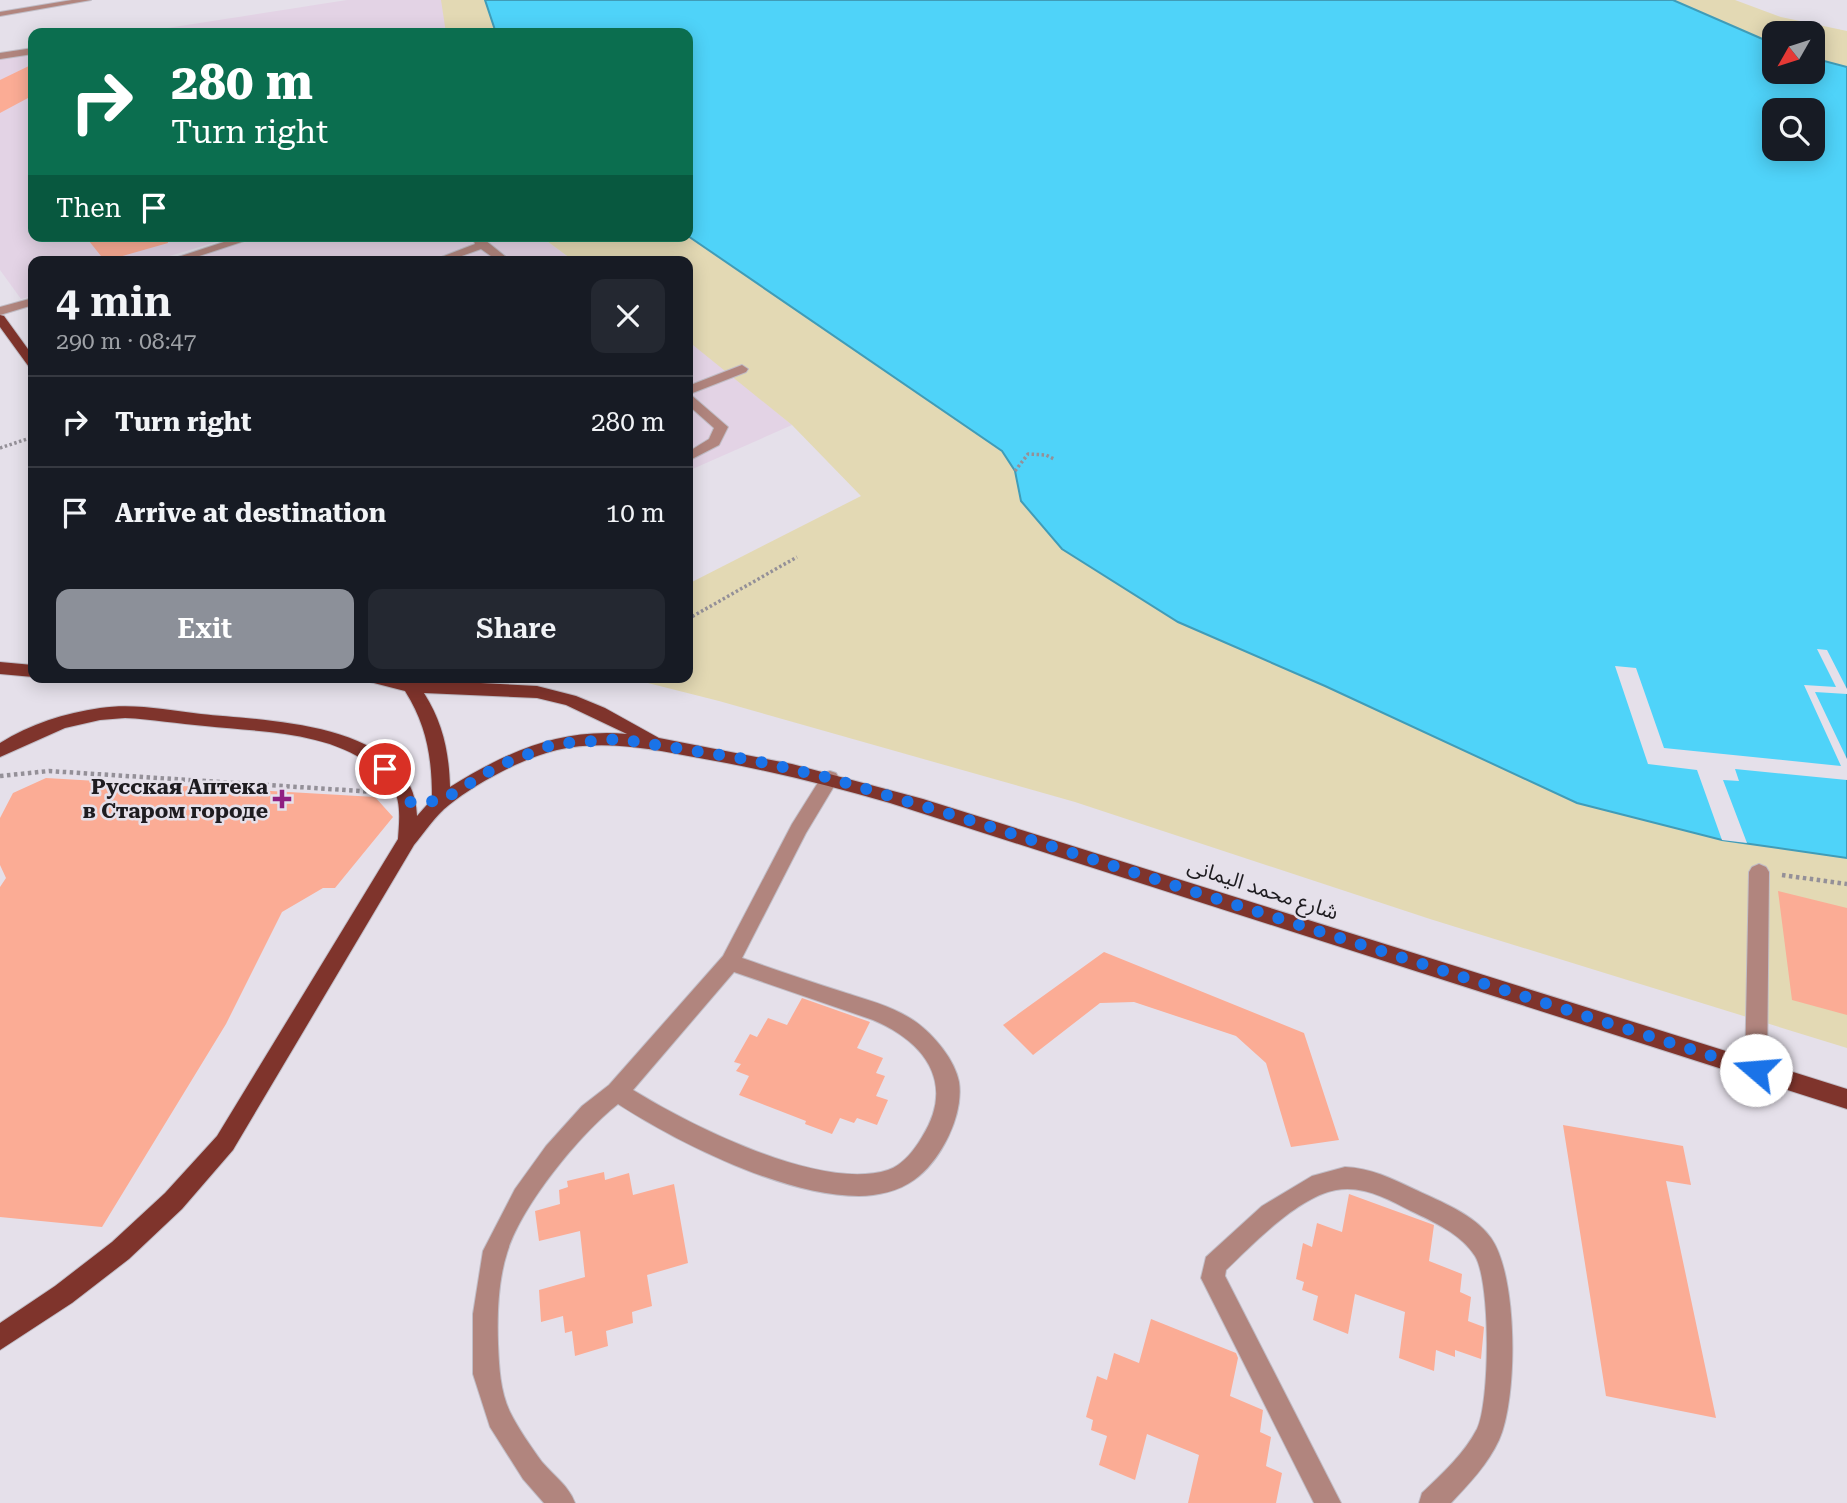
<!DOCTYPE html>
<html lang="en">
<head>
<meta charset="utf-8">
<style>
	:root { --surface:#171b24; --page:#242831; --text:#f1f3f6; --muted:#9ea1a6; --line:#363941; --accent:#8c9099 }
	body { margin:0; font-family:"Roboto Serif","Noto Sans Arabic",serif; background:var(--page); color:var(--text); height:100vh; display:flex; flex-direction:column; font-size:26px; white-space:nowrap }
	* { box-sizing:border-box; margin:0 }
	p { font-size:23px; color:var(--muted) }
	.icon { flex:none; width:38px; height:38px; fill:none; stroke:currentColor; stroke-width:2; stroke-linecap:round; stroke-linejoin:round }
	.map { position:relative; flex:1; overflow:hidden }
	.drawer { position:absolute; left:28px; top:256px; width:665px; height:427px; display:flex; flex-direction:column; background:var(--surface); border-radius:14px; box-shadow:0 4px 18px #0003 }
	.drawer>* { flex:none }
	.guide { position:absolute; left:28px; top:28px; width:665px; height:214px; border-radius:14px; box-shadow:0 4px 18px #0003; background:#0b6e4f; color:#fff; overflow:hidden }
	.needle { width:46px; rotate:231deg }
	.buttons { position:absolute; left:1762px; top:21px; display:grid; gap:14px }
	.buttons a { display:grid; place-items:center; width:63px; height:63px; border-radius:14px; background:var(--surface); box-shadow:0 4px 18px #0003; font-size:35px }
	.pin { position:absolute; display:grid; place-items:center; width:60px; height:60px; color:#fff; margin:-30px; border:4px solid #fff; border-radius:50%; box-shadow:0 2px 7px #0007 }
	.me { position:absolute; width:77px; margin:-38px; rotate:288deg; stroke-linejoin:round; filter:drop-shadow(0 0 5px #0008) }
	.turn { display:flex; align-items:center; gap:24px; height:147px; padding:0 28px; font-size:32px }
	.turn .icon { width:91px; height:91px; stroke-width:2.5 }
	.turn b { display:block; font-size:49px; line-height:60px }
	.then { display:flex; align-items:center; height:66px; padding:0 28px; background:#0003; gap:14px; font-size:26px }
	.round { display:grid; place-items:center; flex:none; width:74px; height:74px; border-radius:14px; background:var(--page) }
	.overview { display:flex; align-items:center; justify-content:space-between; height:119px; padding:0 28px }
	h1 { font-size:42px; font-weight:600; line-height:52px }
	.action { display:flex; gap:14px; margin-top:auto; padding:14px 28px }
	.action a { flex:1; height:80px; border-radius:14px; background:var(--accent); color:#fff; font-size:28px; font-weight:600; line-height:80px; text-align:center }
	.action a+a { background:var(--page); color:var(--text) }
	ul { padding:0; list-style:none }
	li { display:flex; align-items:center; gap:21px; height:91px; padding:0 28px; border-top:2px solid var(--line) }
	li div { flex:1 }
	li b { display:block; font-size:26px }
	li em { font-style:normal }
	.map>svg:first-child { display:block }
	.commercial { fill:#e3d3e5 }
	.sand { fill:#e3d9b4 }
	.water { fill:#4fd3f9; stroke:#409cb8; stroke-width:2; fill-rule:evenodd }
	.pier { fill:#e5e0ea }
	.building { fill:#fbac95 }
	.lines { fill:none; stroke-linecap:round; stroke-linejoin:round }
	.minor-casing { stroke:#c1bdc6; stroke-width:2 }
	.major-casing { stroke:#c1bdc6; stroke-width:2 }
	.path-far1 { stroke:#949098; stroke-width:3.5; stroke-dasharray:2.5 2.5; stroke-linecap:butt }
	.path { stroke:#949098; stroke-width:4.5; stroke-dasharray:3.5 3.5; stroke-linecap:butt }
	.minor { fill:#b1857e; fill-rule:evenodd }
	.major { fill:#7f342c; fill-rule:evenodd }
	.route { stroke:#1a73e8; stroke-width:12; stroke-dasharray:0 21.6 }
	.poi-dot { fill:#8f1f81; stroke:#e5e0ea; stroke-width:2.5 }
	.labels { text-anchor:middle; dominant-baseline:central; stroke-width:5; stroke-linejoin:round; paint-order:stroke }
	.poi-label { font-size:21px; font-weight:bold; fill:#1e1c20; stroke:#e5e0ea; text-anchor:end }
	.street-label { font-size:21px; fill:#1e1c20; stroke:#e5e0ea }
</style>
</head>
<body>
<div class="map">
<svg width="1847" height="1503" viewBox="0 0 1847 1503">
	<rect width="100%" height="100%" fill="#e5e0ea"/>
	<path class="commercial" d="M347,0H451L465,33H135Z
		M33,49V236H236L153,261H33V296L21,299L0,270V54Z
		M266,236H540L574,261H181Z
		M688,341L710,357L792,425L688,471Z"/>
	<path class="sand" d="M441,0H485L496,33H446Z
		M1673,0H1735L1781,17L1847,31V67L1813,58V33H1774V44Z
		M540,236H688L1002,451L1015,471L1021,501L1178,622L1325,686L1722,840L1847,858V1048L1430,919L1075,802L719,701L624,677H688V584L861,496L792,425L688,341V261H574Z"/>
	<path class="water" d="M485,0H1673L1774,44V72H1813V58L1847,67V858L1722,840L1577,803L1325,686L1178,622L1062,549L1021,501L1015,471L1002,451L688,236V33H496ZM1774,110H1813V149H1774Z"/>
	<path class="pier" d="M1817,649L1827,650L1847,689V694L1815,692L1847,759V780L1735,769L1739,781L1723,780L1747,843L1722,840L1697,770L1648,764L1615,666L1636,668L1664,748L1841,766L1804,685L1836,687Z"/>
	<path class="building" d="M33,64V91L28,98L0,113V80Z
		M85,236H167L168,243L105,261Z
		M46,778L375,797L393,817L335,888H323L282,912L226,1024L102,1227L0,1217V887L6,878L0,865V818L13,793Z
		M1778,891L1847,908V1015L1792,1000Z
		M1104,952L1304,1033L1339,1140L1291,1147L1266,1063L1236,1036L1134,1002L1100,1003L1033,1055L1003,1025Z
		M802,998L870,1022L857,1048L883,1058L876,1073L885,1076L876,1096L888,1100L877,1125L857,1118L854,1123L840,1118L832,1134L805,1124L806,1121L739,1095L749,1076L736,1071L741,1064L734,1062L750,1034L757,1037L768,1018L787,1025Z
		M1563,1125L1683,1146L1691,1185L1666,1181L1716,1418L1606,1396Z
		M604,1172L605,1180L629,1173L633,1195L674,1184L688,1263L647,1275L652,1306L632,1312L633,1323L606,1331L608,1346L575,1356L572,1331L565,1333L563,1316L541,1322L539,1290L585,1277L580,1231L539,1241L535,1211L560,1204L559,1190L568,1187L567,1181Z
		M1349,1194L1434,1225L1429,1261L1462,1274L1460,1292L1471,1297L1468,1321L1484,1327L1481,1359L1455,1350V1357L1436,1350L1434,1371L1399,1358L1405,1312L1355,1294L1348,1334L1313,1320L1318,1296L1302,1290L1304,1282L1296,1279L1303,1243L1312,1247L1317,1223L1342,1232Z
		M1151,1319L1236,1353L1238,1358L1230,1396L1263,1410L1260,1432L1271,1437L1266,1466L1282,1473L1276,1503H1188L1199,1455L1147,1434L1135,1480L1099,1465L1107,1436L1091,1430L1093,1420L1086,1417L1097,1376L1107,1380L1114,1353L1139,1363Z"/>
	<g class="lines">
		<g class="minor-casing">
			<path id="minor" d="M72,0H91L0,16V12Z
				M33,48V54L0,59V53Z
				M242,236H260L184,261H166Z
				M472,236H480L511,261H498L481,249L448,261H431L475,244Z
				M33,298V305L0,315V307Z
				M742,365L748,369L746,372L690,394L728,427L719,445L688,461V452L709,439L714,428L688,405V386Z
				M830,771L836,773L839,778L806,833L742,958C776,970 809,981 843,992C868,1000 895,1007 916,1022C934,1035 955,1060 959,1082C964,1115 941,1161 914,1180C899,1191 877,1196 859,1196C785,1196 680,1144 618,1104C579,1135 521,1206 507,1253C498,1281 497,1315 498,1344C499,1367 500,1391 510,1412C518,1428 531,1447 542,1462C554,1476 569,1486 575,1503H544L523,1479L490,1427L473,1374V1314L483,1251L515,1189L546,1146L582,1106L609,1085L723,956L792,824L824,773ZM734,972L873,1020C925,1042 956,1083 922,1137C915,1149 903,1165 888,1170C821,1192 690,1125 633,1090Z
				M1759,864L1766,867L1769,872L1767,1070L1764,1077L1756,1080L1748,1077L1745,1070L1749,872L1752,867Z
				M1345,1167C1371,1168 1393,1179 1416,1190C1441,1202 1474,1214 1491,1238C1518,1276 1518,1398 1499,1440C1488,1464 1469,1484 1451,1503H1419L1422,1493C1442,1474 1464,1454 1477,1429C1490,1402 1491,1282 1475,1256C1461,1234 1434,1222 1411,1211C1388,1199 1363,1185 1336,1190C1298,1197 1253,1244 1226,1270L1225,1276L1341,1503H1314L1201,1278L1206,1257L1262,1206L1312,1176Z"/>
		</g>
		<g class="major-casing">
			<path id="major" d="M0,315L4,316L33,356V368L29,367L0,327Z
				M0,662L33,665V677L0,674Z
				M364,677L537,686L576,696L605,708L659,738L792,764L923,799L1847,1089V1109L890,803C827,785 764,769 699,758C652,749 604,739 557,750C523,758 476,783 449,805C435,816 425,832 414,845L233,1150L182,1209L129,1259L72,1303L0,1350V1323L55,1286L112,1242L165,1193L217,1136L398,839C399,823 402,801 392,787C351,730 267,733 205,726C178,724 152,719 125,718L100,720L65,728L0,757V743C30,724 65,713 100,708C134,703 167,710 201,714C267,721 414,722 417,816L432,799C432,758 427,726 405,691L366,681ZM424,693L537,698L566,705L627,734C560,728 506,752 450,787C449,752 443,723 424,693Z"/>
		</g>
		<path class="path-far1" d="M0,448L33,437
			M1015,471L1028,454L1046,455L1054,459
			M688,619L797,557"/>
		<path class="path" d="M0,776L49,771L376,792
			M1782,875L1847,884"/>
		<use href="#minor" class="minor"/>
		<use href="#major" class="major"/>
	</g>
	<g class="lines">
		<path class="route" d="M385,769L399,784L408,802L441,801L498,766L554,744L619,739L752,760L830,778L956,816L1756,1070"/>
	</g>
	<path class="poi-dot" d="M278.5 788.5h7v7h7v7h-7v7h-7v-7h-7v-7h7z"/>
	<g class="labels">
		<g class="poi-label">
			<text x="268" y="787">Русская Аптека<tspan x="268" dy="24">в Старом городе</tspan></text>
		</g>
		<g class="street-label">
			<text transform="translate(1263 889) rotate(18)">شارع محمد اليمانى</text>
		</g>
	</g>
</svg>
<div class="buttons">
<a><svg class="needle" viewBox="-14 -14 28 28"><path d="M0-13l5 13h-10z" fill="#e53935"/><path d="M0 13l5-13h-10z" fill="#9ea1a6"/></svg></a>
<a><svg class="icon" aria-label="search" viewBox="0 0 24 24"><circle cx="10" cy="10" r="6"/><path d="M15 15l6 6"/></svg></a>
</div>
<div class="pin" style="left:385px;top:769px;background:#d93025"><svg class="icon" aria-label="arrive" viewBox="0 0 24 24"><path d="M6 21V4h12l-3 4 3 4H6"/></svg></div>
<svg class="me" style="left:1756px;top:1070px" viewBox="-20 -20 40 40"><circle r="19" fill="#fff"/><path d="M0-13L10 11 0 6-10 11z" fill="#1a73e8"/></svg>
<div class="guide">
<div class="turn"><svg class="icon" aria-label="right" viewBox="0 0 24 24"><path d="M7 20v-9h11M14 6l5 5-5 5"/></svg><div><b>280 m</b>Turn right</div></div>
<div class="then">Then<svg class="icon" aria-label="arrive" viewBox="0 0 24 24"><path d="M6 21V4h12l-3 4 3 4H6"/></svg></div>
</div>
<section class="drawer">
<div class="overview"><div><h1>4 min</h1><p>290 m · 08:47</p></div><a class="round"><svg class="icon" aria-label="close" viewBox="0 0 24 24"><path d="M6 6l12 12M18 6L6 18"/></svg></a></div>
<ul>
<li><svg class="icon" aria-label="right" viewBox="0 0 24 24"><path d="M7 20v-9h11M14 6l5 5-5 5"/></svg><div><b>Turn right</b></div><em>280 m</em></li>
<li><svg class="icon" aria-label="arrive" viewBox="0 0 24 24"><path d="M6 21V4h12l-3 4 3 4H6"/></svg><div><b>Arrive at destination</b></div><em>10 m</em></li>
</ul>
<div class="action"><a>Exit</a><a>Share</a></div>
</section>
</div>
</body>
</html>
